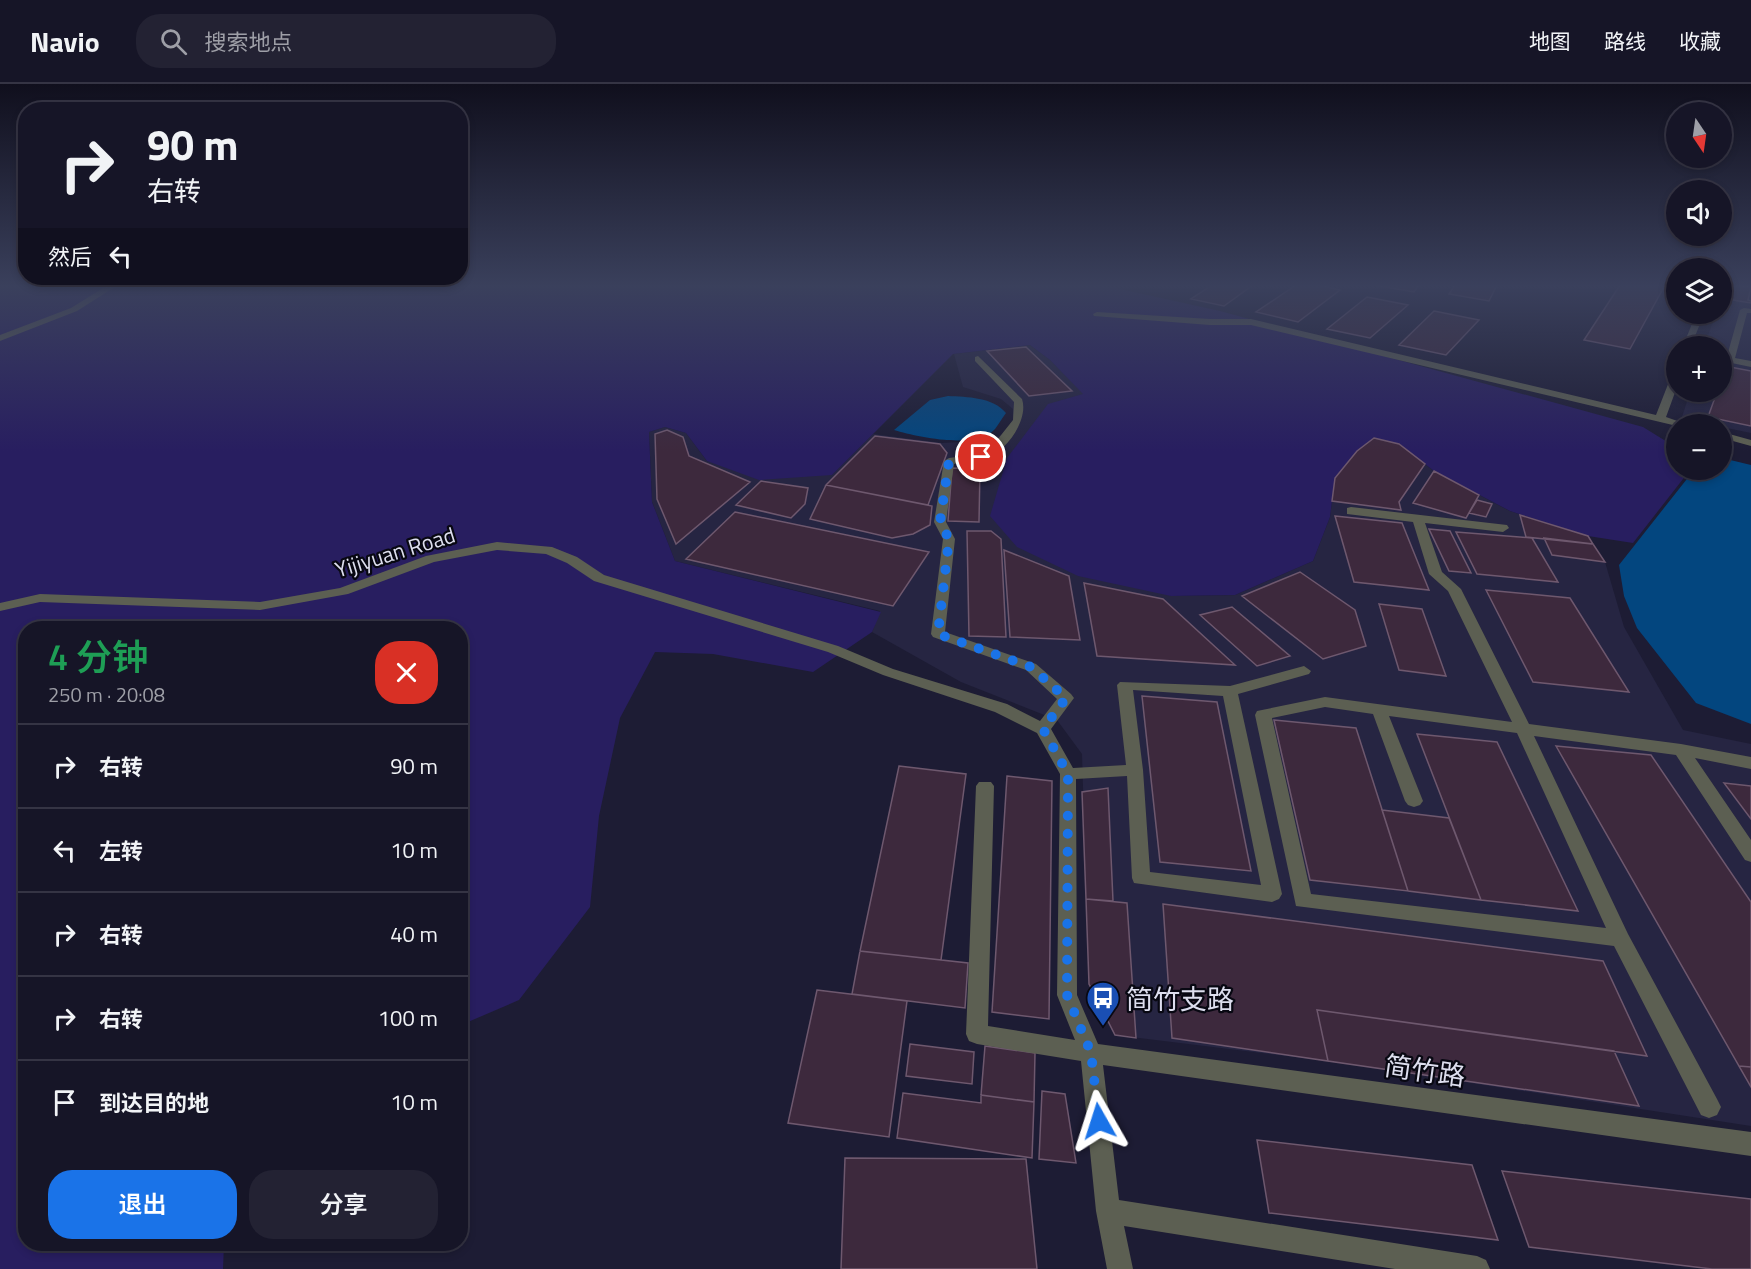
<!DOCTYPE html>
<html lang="zh">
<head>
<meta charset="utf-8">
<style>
	:root { --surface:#161527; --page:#232233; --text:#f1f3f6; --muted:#9e9fa7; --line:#353444; --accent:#1a73e8 }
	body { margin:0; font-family:"Titillium Web","Noto Sans SC",sans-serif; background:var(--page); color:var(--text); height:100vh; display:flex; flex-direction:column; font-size:22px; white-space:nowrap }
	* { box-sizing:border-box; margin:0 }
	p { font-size:20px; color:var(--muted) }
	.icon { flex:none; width:33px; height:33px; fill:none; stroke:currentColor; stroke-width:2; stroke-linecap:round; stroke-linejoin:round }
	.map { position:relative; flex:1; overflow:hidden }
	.side { position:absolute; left:18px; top:537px; width:450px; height:630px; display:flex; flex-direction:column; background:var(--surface); border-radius:24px; box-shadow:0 3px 9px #0003,0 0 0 2px var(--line) }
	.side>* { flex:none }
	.guide { position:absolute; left:18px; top:18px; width:450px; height:183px; border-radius:24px; box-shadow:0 3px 9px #0003,0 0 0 2px var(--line); background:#161527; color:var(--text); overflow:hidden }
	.needle { width:39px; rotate:167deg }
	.buttons { position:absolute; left:1666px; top:18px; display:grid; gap:12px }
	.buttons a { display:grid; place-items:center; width:66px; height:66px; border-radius:50%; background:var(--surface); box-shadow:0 3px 9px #0003,0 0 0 2px var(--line); font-size:30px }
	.pin { position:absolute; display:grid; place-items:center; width:51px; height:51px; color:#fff; margin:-26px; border:3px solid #fff; border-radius:50%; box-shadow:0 2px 6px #0007 }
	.me { position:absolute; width:66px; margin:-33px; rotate:354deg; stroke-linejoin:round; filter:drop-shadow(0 0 4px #0008) }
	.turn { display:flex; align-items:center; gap:21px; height:126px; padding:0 30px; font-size:27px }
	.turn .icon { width:78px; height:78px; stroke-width:2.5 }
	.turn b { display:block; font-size:42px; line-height:51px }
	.then { display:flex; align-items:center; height:57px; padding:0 30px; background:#0003; gap:12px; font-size:22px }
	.round { display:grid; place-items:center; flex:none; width:63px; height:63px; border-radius:24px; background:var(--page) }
	.summary { display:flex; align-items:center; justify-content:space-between; height:102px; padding:0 30px }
	h1 { font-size:36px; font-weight:600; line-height:45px; color:#1e9e55 }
	.cta { display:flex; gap:12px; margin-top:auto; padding:12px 30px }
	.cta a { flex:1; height:69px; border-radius:24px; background:var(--accent); color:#fff; font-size:24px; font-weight:600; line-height:69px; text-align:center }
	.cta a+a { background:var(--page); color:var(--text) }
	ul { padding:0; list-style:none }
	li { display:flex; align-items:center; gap:18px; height:84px; padding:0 30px; border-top:2px solid var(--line) }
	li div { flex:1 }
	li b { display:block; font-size:22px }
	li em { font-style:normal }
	header { display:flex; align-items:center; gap:36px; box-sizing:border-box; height:84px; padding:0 30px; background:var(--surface); border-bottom:2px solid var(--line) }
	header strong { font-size:28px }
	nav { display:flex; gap:33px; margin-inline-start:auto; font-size:21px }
	.search { width:420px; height:54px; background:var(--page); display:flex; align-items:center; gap:15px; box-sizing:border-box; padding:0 21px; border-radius:24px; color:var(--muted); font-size:22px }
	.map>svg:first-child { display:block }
	.built { fill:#262542 }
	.green { fill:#281e60 }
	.water { fill:#03467f }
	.building { fill:#3d293d; stroke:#6e586e; stroke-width:1.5 }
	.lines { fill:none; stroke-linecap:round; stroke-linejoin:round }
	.minor { fill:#5c5f52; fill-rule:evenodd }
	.route { stroke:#1a73e8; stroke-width:10; stroke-dasharray:0 18 }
	.labels { text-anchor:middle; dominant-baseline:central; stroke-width:4.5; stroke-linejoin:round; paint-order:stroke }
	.street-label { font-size:22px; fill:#dddeee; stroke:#080812 }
	.near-poi-label { font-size:27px; fill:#dddeee; stroke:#080812; text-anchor:start }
	.near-street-label { font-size:27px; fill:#dddeee; stroke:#080812 }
</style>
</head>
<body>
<header>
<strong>Navio</strong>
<div class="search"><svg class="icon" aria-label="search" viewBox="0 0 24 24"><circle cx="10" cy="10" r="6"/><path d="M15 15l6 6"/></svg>搜索地点</div>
<nav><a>地图</a><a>路线</a><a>收藏</a></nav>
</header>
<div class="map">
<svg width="1751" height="1185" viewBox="0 0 1751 1185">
	<rect width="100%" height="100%" fill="#1d1c34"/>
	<path class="built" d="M1726,201H1751V349L1722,343V340L1682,333L1690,308H1722V262H1704L1716,230H1722V212Z
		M1030,261L1050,276L1084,310L1171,512L1235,511L1313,477L1330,433L1335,394L1357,367L1374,354L1399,360L1434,387L1510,427L1588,452L1605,478L1624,543L1683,646L1751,660V1042L1328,977L1115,951L1089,900L1082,670L1057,636L961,598L872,548L880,527L675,477L652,418L649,348L665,343L686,349L707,377L832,391L873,350L942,359L979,357L1002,351L1013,336V325L1001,315L963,303L954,270Z"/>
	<path class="green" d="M0,201H1102L1220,227L1643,343L1677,364V386H1690L1633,459L1588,452L1510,427L1434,387L1399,360L1374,354L1357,367L1335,394L1330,433L1313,477L1235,511L1171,512L1078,492L1017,463L990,432L1007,374L1048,320L1083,310L1050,276L1030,261L953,270L832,391L759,396L707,377L686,349L665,343L649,348L652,418L675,477L881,528L872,548L813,588L713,570L655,568L620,634L599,732L590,823L519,916L461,941L460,544H26V1160H224L223,1185H0Z"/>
	<path class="water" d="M948,312C967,313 993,313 1006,329C1002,334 999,340 995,345C976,366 918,353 894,346L930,316Z
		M1722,374L1751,381V640L1696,619L1637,544L1624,512L1619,481L1694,386H1722Z"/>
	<path class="building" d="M1212,201H1253L1224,222L1191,215Z
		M1296,201H1319L1340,206L1298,238L1256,228Z
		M1374,201H1419L1414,208Z
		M1455,201H1497L1489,217L1449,210Z
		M1620,201H1665L1630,265L1584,256Z
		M1730,201L1751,203L1748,216L1751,217V219L1726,215Z
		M1367,213L1408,221L1370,254L1327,245Z
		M1434,227L1479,236L1446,271L1399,261Z
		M1026,263L1072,307L1029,312L987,267Z
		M1725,282L1751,287V342L1708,333L1717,308H1722V291Z
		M667,346L683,353L689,372L750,398L676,460L657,415L655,350Z
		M875,352L940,360L947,369L928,421L826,401Z
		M1374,354L1399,360L1425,380L1399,418L1401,426L1332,417L1335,394L1357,367Z
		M952,384L980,385L979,438L948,437Z
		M1434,387L1479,411L1466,434L1413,419Z
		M761,397L808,404L805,420L791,434L736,421Z
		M826,401L932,422L930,441L913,450L892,454L810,435Z
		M1477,416L1492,420L1486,433L1469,429Z
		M735,428L929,468L893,522L686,475Z
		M1520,431L1588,452L1593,460L1526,453Z
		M1335,432L1402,439L1429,506L1354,498Z
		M1429,445L1450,447L1471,489L1449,487Z
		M967,447H991L1001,455L1006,553L969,552Z
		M1456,448L1532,454L1558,498L1477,490Z
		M1544,454L1593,460L1605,478L1552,471Z
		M1004,466L1069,492L1080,556L1010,553Z
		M1300,488L1355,526L1366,562L1323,575L1242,512Z
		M1084,499L1163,515L1235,581L1097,572Z
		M1486,506L1570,514L1629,608L1533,598Z
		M1379,520L1422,525L1446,592L1399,586Z
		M1232,523L1290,572L1257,582L1200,531Z
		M1142,612L1217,618L1251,787L1160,778Z
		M1274,636L1356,644L1408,807L1310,796Z
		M1417,650L1497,658L1578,827L1481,816Z
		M1556,662L1651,671L1751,818V983L1739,982Z
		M899,682L966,690L941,876L860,867Z
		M1007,692L1052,697L1049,935L992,928Z
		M1724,699L1751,702V735Z
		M1108,704L1113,817L1086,815L1082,708Z
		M1382,726L1449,734L1481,816L1408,807Z
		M1086,815L1127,819L1136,954L1115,951L1089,900Z
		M1163,820L1603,877L1647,972L1317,926L1328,977L1172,954Z
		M860,867L968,879L965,924L852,910Z
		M817,906L907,917L889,1053L788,1039Z
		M1317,926L1614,967L1639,1022L1328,977Z
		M910,960L974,968L972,1000L906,992Z
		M985,962L1035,969L1034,1018L981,1011Z
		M1739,982L1751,983V1003Z
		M1042,1007L1065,1010L1076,1079L1039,1075Z
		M903,1009L981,1019V1011L1034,1018L1032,1074L897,1054Z
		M1257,1056L1472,1081L1498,1156L1269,1129Z
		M845,1074L1026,1075L1037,1185H841Z
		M1502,1087L1751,1115V1185H1712L1529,1163Z"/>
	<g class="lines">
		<path class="minor" d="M108,201H118L77,227L0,257V251L71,224Z
			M1744,224L1751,225V229H1747L1735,274L1751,277V283L1722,277V271L1727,272L1740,226Z
			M1097,228L1210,235H1251L1656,331L1672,290L1677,287V303L1666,333L1686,340L1677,342L1251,241H1210L1094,232L1093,230Z
			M1696,230H1704L1691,262H1683Z
			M978,272L1022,315C1029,336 1006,367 987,374C977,378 965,378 954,380L946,438L955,455L945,548L1036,580L1071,610L1074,614L1051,645L1073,684L1126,681L1117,601L1120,598L1230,602L1304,582L1311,587L1309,590L1238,610L1282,810L1279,815L1272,818L1134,799L1132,794L1127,692L1076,695L1077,911L1098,960L1751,1048V1072L1103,981L1119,1116L1477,1172L1486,1176L1490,1185H1395L1124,1142L1133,1185H1107L1096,1127L1081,977L977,960L969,957L966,950L976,702L979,698H991L994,702L988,942L1075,956L1057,911L1060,690L1037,649L995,628L883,591L828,568L594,497L567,479L546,470L497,466L434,478L348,510L260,526L40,518L0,527V519L40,510L260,518L340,504L426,472L497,458L552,463L577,473L604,491L838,562L893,585L1007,620L1040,637L1057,615L1026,586L933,553L931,550L943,455L934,438L944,377L949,374L979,370L990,365L1013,336L1014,318L975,277V273ZM1133,606L1223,612L1261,801L1150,788L1143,686Z
			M1722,348L1751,356V362L1722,354Z
			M1351,423L1507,441L1509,444L1503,448L1425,439L1442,488L1461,505L1529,640L1681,660L1751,673V685L1695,674L1751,756V778L1745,776L1676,671L1534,652L1628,850L1717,1015L1721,1023L1717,1031L1709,1034L1701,1031L1614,862L1296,822L1255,631L1257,627L1325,613L1512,638L1448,507L1429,490L1413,438L1347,430V424ZM1325,623L1373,630L1405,717L1408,721L1414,723L1420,721L1423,717L1389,632L1517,649L1606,844L1311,810L1272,634Z"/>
	</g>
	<linearGradient id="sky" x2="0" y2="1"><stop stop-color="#100f1d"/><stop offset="0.55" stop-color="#3a405c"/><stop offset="1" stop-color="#3a405c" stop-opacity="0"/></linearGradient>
	<rect width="1751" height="367" fill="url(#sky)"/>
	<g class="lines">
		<path class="route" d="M981,373L949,377L940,438L949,455L938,550L1031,583L1066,614L1043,645L1068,690L1067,911L1091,969L1099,1037"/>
	</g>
	<defs>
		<g id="bus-pin" transform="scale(1.725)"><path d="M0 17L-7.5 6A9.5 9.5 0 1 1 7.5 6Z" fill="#1a4fb4" stroke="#080812"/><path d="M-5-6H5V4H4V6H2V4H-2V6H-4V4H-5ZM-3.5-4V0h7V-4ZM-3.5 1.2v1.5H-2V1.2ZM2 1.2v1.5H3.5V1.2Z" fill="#fff"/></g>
	</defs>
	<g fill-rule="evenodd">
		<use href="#bus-pin" x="1103" y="914"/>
	</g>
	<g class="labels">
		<g class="street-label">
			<text transform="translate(395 468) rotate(-17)">Yijiyuan Road</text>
		</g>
		<g class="near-poi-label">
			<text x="1126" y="914">简竹支路</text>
		</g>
		<g class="near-street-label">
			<text transform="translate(1425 986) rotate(8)">简竹路</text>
		</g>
	</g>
</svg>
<div class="buttons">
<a><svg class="needle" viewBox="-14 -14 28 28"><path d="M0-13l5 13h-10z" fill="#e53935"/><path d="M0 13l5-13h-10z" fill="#9e9fa7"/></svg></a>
<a><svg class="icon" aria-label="sound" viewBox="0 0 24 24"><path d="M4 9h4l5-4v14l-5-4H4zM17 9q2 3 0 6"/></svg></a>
<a><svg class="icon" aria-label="layers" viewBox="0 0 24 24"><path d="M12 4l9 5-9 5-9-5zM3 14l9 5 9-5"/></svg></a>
<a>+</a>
<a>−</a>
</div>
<div class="pin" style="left:981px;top:373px;background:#d93025"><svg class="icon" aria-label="arrive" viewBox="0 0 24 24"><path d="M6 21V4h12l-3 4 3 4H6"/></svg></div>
<svg class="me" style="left:1099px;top:1037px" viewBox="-20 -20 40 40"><path d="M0-17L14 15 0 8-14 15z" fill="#1a73e8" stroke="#fff" stroke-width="4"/></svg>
<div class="guide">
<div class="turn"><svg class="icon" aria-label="right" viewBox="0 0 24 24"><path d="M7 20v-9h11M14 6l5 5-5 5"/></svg><div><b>90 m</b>右转</div></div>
<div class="then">然后<svg class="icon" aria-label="left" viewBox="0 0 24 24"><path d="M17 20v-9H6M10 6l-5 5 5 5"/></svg></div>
</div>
<section class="side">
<div class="summary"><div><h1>4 分钟</h1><p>250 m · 20:08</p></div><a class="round" style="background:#d93025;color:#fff"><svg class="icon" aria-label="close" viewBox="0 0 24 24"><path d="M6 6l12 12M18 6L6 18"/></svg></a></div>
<ul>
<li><svg class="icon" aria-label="right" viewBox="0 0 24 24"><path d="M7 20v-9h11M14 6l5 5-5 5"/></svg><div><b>右转</b></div><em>90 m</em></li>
<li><svg class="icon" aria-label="left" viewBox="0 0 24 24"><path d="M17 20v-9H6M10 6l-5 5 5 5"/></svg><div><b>左转</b></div><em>10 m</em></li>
<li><svg class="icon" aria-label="right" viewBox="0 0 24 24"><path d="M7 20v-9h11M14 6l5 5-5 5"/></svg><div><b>右转</b></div><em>40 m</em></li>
<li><svg class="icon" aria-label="right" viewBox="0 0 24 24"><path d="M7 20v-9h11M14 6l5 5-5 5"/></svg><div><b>右转</b></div><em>100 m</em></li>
<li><svg class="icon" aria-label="arrive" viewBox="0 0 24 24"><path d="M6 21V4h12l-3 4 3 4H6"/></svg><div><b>到达目的地</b></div><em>10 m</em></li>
</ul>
<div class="cta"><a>退出</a><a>分享</a></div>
</section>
</div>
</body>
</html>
